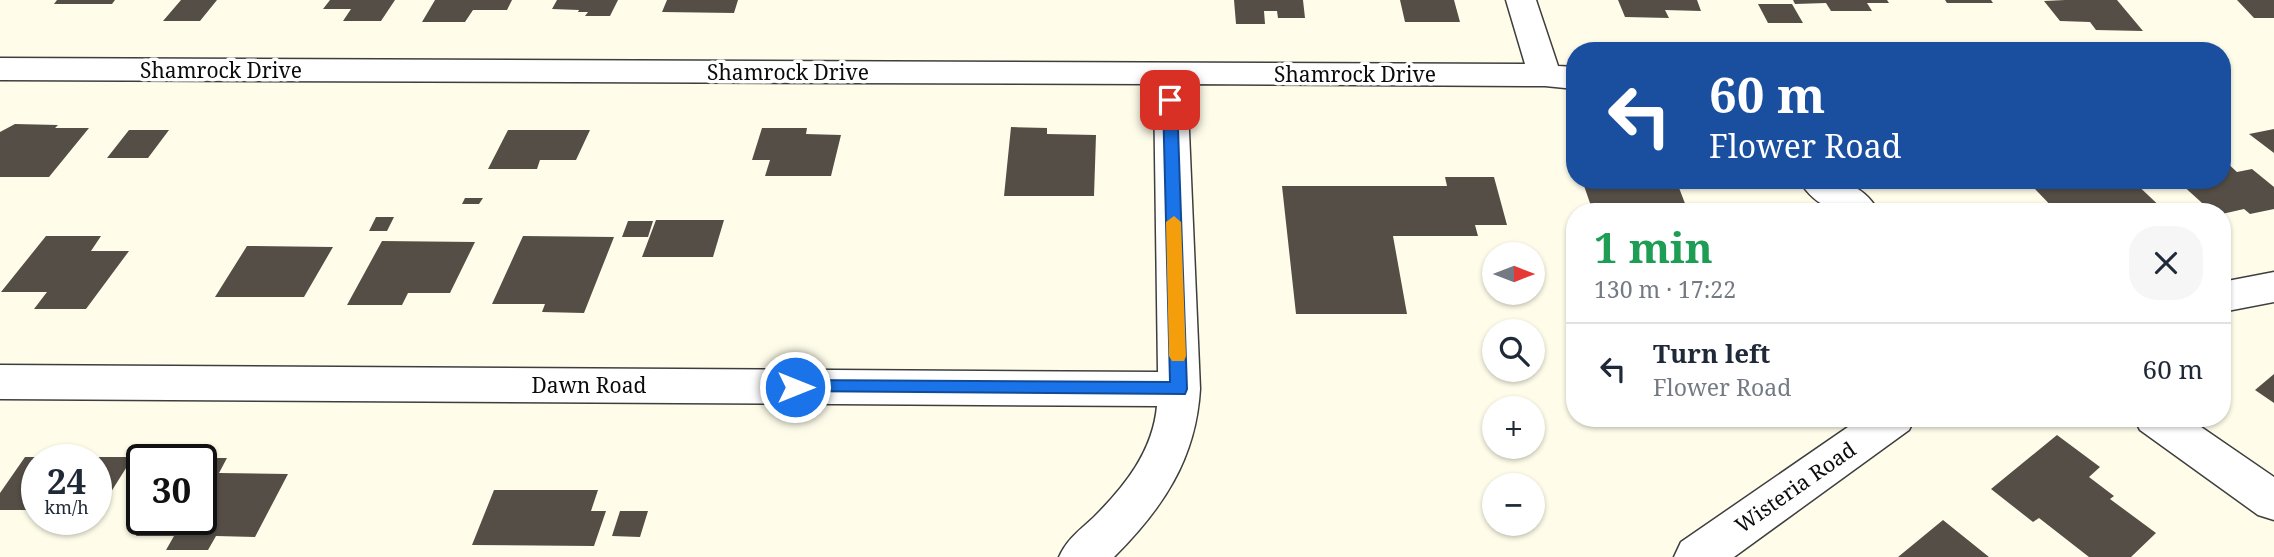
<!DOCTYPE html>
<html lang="en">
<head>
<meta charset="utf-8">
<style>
	:root { --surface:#fff; --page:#f6f6f7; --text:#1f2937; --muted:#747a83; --line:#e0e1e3 }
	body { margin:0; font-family:"Noto Serif",serif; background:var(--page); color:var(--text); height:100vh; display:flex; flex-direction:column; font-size:26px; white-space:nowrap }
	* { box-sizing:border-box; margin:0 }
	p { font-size:23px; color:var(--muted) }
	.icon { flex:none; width:38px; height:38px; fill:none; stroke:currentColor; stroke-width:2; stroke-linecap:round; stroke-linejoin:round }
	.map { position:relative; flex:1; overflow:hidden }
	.panel { position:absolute; left:1566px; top:203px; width:665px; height:224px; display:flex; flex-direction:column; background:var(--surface); border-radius:28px; box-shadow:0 2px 5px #0004 }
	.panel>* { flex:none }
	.hud { position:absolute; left:1566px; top:42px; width:665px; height:147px; border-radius:28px; box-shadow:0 2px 5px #0004; background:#1a4fa0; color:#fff; overflow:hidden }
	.needle { width:46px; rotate:90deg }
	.tools { position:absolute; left:1482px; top:242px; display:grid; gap:14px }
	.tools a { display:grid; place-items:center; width:63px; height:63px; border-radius:50%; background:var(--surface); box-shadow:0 2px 5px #0004; font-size:35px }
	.speed { position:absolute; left:21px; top:444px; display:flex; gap:14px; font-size:35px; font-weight:700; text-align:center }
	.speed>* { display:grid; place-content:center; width:91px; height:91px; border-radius:50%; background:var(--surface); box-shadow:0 2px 5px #0004; line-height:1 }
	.speed small { font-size:18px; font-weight:400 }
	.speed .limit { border:4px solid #111; border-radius:10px; background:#fff; color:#111 }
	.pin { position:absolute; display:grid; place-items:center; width:60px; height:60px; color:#fff; margin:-30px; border-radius:14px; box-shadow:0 4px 10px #0006 }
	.me { position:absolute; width:77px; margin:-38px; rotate:90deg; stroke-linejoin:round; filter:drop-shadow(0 0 5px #0008) }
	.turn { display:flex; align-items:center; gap:24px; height:147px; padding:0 28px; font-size:32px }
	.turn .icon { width:91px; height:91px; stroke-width:2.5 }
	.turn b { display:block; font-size:49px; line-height:60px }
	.round { display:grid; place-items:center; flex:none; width:74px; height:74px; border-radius:28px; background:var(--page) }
	.summary { display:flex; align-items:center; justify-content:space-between; height:119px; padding:0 28px }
	h1 { font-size:42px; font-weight:700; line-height:52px; color:#1e9e55 }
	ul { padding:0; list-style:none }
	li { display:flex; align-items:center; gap:21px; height:91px; padding:0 28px; border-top:2px solid var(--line) }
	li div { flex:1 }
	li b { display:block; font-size:26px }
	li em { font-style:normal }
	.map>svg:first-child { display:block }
	.building { fill:#554e47 }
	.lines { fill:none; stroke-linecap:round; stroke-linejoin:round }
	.minor-casing { stroke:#3e3e3e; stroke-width:3 }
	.minor { fill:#fff; fill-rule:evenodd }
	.route { fill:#1a73e8; stroke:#114b97; stroke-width:2 }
	.slow { fill:#f59e0b }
	.labels { text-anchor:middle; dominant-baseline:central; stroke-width:7; stroke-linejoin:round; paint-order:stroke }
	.street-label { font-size:21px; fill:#0b0b0b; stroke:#fff }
</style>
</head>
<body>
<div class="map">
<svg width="2274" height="557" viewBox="0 0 2274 557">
	<rect width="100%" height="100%" fill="#fffdea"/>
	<path class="building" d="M57,0H115L112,4H54Z
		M181,0H217L200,21H163Z
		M330,0H395L381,21H343L351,9H323Z
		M435,0H512L507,10H473L465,22H422Z
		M557,0H618L610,16H585L588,12H578L579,10L552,9Z
		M667,0H738L734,13L662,12Z
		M1234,0H1303L1305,18H1278L1277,11H1264L1265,24H1236Z
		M1400,0H1454L1460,22H1405Z
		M1618,0H1697L1701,11L1665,10L1669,18L1625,17Z
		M1793,0H1887L1889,3H1867L1872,11H1831L1826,3L1795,4Z
		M1945,0H1991L1993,3H1947Z
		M2065,0H2117L2143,31L2096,30L2090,22L2060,21L2044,1Z
		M2237,0H2274V18H2254Z
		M1758,4H1792L1803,23H1768Z
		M15,124L58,125L55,128H89L49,177H0V132Z
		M1011,127L1047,128V134L1096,135L1094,196H1004Z
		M762,128H807L806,134L841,135L831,176H765L770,160H752Z
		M2274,129V153L2249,134Z
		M129,130H169L148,158H107Z
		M508,130H590L576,160H540L537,169H488Z
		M2225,161L2237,172L2252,169L2274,187V209L2250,214L2244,209L2222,214V212H2212L2180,183L2222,180V162Z
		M1445,177H1494L1507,225H1475L1478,236H1393L1407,314H1296L1282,186H1447Z
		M1582,180H1676L1686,206H1591Z
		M2059,180H2132L2166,212H2057L2035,189L2063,185Z
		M465,198H483L479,204H462Z
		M376,217H394L387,231H369Z
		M656,220H724L713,257H642Z
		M628,221H653L648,237H622Z
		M46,236H101L91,251H129L86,309H34L47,292H1Z
		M523,236L614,237L584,313L542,312L545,304H492Z
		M382,241L475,242L450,293H408L402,305H347Z
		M247,246L333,247L304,297H215Z
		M2274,374V403L2255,390Z
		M2057,435L2100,467L2089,477L2114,496L2110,499L2156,533L2131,557H2089L2039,518L2033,522L1991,489Z
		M25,457H133L99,511H96V460H37V510H0V493Z
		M201,458H227L219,473L288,474L255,537L216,536L208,550H166L174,536H136L145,520H201Z
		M494,490H598L591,511H606L594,546L472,545Z
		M620,511H648L640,537L612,536Z
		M1943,520L1989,557H1898Z"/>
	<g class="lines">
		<g class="minor-casing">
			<path id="minor" d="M1506,0H1536L1558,66L1575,67V89L1545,86L1187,84L1200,389C1196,459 1163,508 1114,557H1059C1067,539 1080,530 1094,517C1125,486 1153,451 1157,406L0,399V365L1158,372L1154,84L0,80V58L1525,64Z
				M1799,180C1832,180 1860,178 1879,212C1845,212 1819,214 1799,180Z
				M2274,272V302L2222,312V282Z
				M1861,418H1915L1909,430L1734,557H1674L1681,542Z
				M2134,418H2188L2274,477V520L2258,515L2140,430Z"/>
		</g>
		<use href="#minor" class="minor"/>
	</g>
	<path class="route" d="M1170,95L1177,100L1187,389L1185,394L789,391L786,387L789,382L795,380L1170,382L1163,100Z"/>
	<path class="slow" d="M1174,216L1181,222L1186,356L1184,361H1172L1169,356L1166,222Z"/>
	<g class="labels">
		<g class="street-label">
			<text x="221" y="70">Shamrock Drive</text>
			<text x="788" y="72">Shamrock Drive</text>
			<text x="1355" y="74">Shamrock Drive</text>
			<text x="589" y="385">Dawn Road</text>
			<text transform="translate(1795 487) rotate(-35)">Wisteria Road</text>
		</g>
	</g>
</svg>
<div class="tools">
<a><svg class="needle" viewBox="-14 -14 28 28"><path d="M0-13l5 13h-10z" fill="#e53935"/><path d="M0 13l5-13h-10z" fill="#747a83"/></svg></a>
<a><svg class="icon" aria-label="search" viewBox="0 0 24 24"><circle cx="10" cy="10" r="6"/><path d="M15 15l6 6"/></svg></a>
<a>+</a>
<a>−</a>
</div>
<div class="speed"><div>24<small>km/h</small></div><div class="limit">30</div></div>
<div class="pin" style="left:1170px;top:100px;background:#d93025"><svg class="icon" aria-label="arrive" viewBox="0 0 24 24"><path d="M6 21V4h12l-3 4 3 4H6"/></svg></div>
<svg class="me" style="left:795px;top:387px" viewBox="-20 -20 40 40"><circle r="17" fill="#1a73e8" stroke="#fff" stroke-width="3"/><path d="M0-11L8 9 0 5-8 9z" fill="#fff"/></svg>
<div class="hud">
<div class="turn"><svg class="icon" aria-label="left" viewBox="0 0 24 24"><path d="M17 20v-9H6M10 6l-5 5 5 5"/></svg><div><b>60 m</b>Flower Road</div></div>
</div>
<section class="panel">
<div class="summary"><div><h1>1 min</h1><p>130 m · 17:22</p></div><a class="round"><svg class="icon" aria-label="close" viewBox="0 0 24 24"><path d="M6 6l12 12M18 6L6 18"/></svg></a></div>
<ul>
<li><svg class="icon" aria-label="left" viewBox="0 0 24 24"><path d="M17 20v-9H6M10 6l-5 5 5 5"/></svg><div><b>Turn left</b><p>Flower Road</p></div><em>60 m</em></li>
</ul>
</section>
</div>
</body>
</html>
